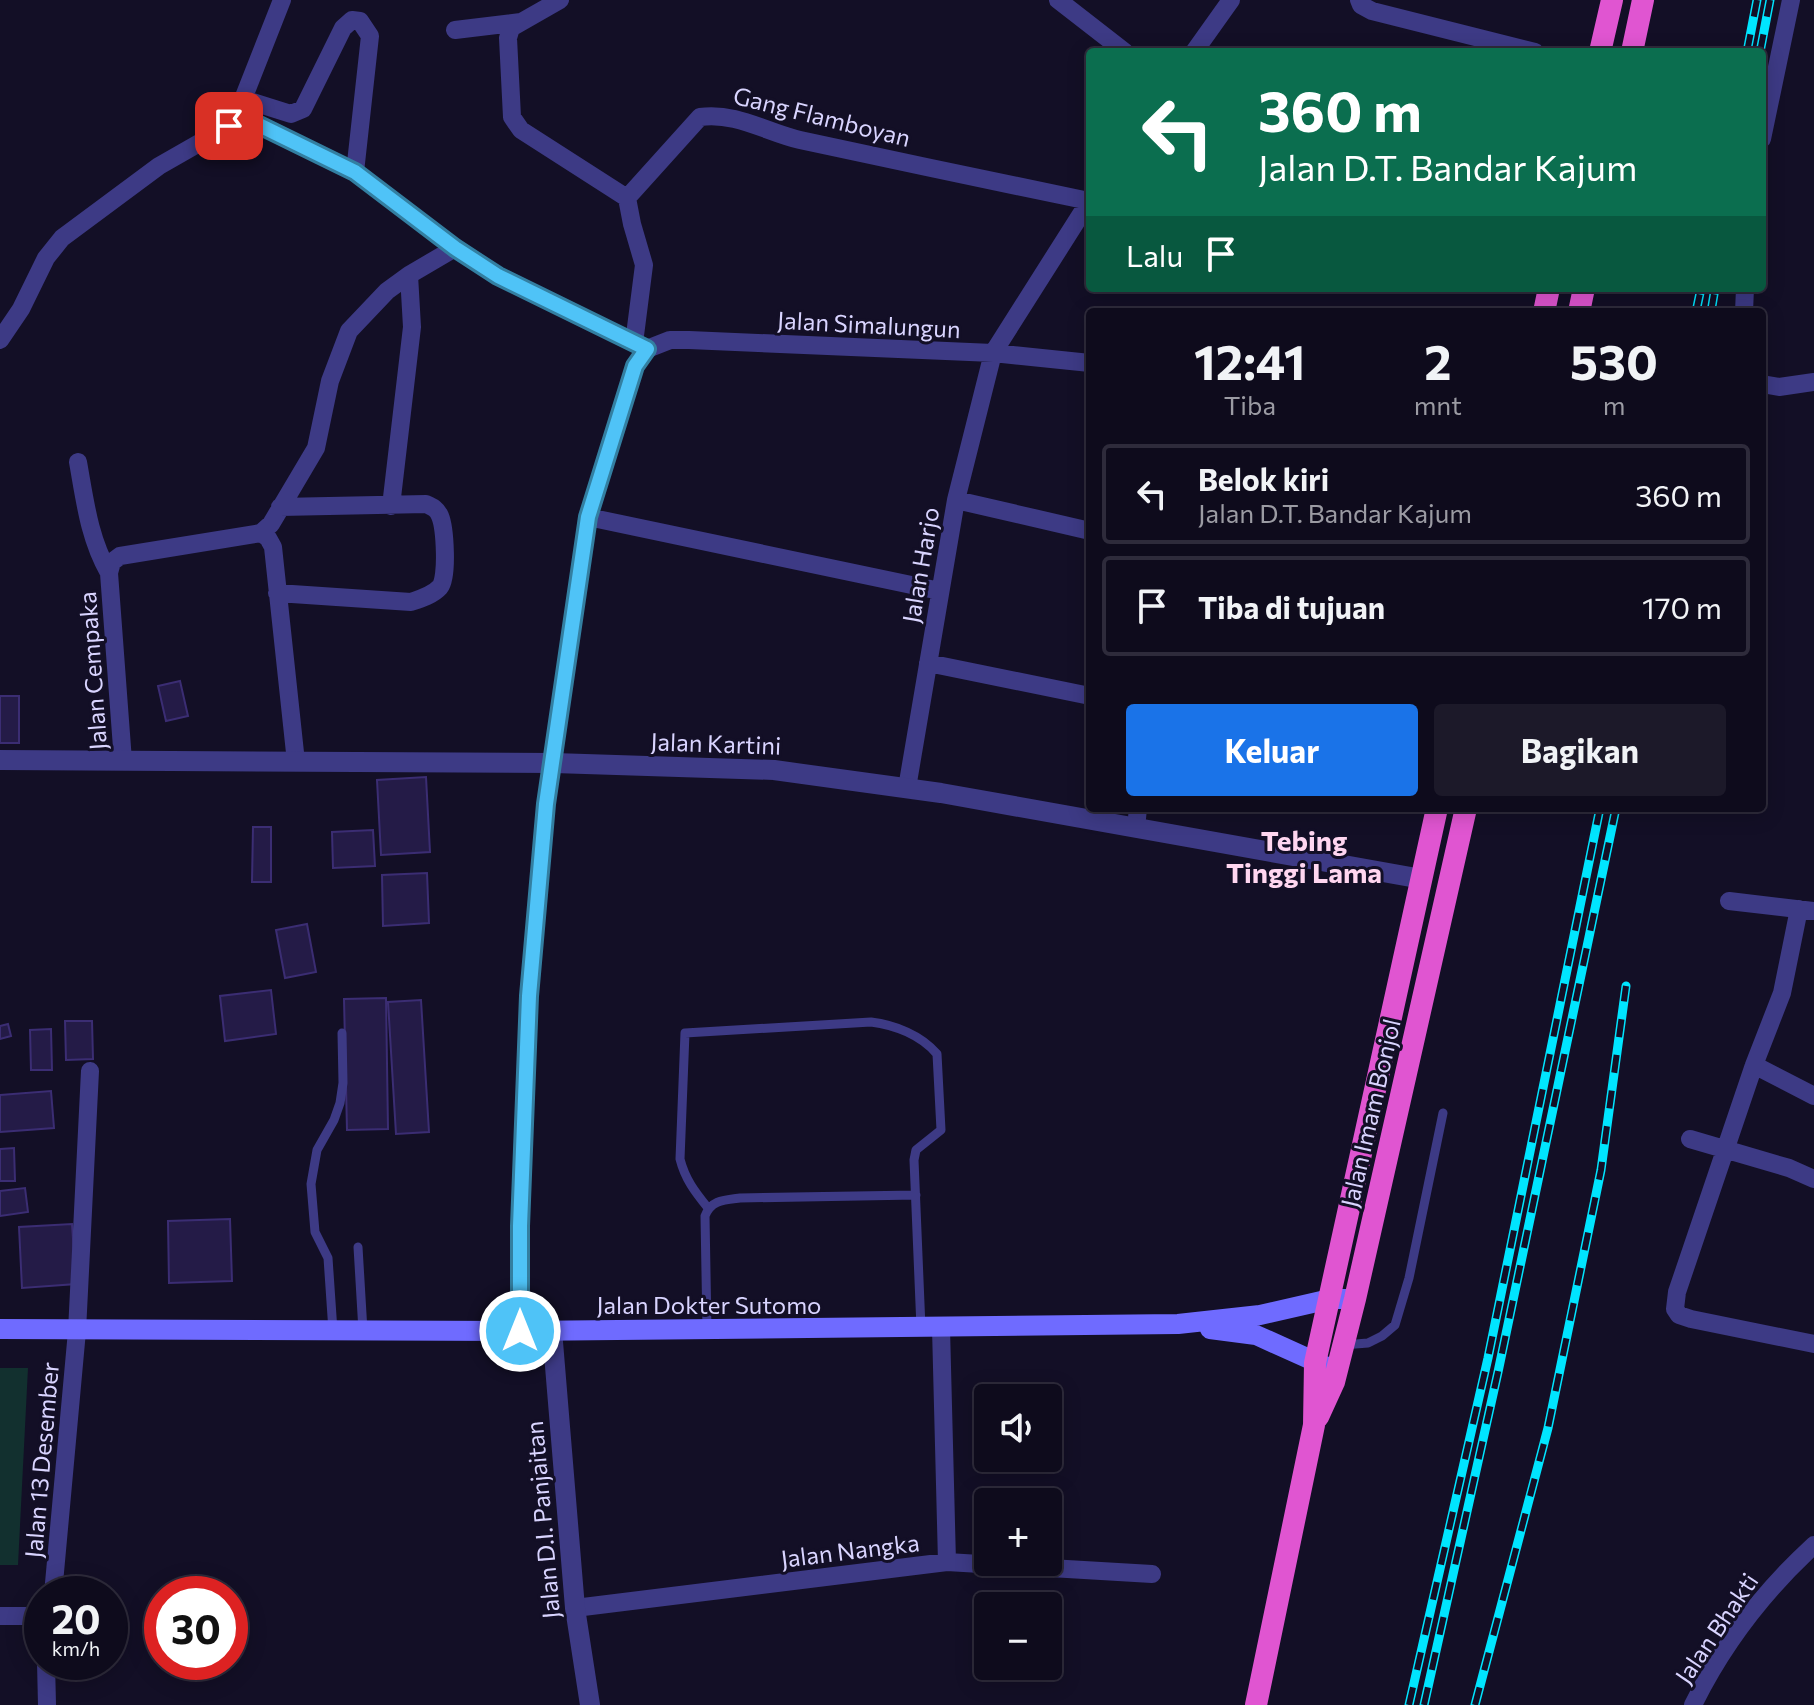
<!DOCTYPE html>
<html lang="id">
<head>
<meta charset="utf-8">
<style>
	:root { --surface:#0e0b1c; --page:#1c1929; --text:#f1f3f6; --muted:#9b9ba3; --line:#2e2b3b; --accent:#1a73e8 }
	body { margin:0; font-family:Commissioner,sans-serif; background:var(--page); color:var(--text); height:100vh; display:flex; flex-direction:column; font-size:30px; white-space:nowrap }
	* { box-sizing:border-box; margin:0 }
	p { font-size:26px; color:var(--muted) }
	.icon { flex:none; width:44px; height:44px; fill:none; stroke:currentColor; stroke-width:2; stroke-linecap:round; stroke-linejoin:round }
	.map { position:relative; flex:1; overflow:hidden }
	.details { position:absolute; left:1086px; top:308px; width:680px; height:504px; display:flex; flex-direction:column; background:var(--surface); border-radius:8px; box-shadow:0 4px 20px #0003,0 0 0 2px var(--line) }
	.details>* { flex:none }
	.hud { position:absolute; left:1086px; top:48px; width:680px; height:244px; border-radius:8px; box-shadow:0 4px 20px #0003,0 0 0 2px var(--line); background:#0b6e4f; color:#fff; overflow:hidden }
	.controls { position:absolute; left:974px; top:1384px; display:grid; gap:16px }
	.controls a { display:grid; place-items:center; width:88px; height:88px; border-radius:8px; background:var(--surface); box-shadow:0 4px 20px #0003,0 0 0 2px var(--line); font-size:40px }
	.speed { position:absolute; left:24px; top:1576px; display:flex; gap:16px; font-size:40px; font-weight:700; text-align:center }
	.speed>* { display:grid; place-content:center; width:104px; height:104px; border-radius:50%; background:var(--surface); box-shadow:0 4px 20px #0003,0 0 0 2px var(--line); line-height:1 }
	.speed small { font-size:20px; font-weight:400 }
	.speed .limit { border:12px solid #d22; background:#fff; color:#111 }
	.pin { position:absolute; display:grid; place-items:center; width:68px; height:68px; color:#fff; margin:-34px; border-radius:16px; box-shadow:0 4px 12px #0006 }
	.me { position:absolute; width:88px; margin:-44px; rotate:0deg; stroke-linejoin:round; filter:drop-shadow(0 0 6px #0008) }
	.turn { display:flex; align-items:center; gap:28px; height:168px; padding:0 40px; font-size:36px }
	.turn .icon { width:104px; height:104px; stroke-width:2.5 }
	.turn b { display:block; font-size:56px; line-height:68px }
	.then { display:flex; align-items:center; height:76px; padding:0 40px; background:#0003; gap:16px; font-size:30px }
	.eta { display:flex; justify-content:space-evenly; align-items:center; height:136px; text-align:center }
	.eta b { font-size:48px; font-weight:700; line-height:56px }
	.button { display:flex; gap:16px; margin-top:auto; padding:16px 40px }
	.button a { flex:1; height:92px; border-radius:8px; background:var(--accent); color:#fff; font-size:32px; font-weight:700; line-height:92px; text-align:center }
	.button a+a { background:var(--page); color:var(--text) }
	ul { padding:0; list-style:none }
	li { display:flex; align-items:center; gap:24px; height:100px; margin:0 16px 12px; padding:0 24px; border:4px solid var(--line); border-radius:8px }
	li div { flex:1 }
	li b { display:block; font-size:30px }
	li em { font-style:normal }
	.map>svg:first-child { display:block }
	.green { fill:#12302f }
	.building { fill:#241b47; stroke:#3b2d73; stroke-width:2 }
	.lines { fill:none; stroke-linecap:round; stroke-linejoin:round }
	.service { stroke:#3d3a85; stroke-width:9 }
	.minor { stroke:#3d3a85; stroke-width:18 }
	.tertiary { stroke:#3d3a85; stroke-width:20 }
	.secondary { stroke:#6f6bff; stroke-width:20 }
	.trunk { stroke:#e055d1; stroke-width:22 }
	.rail-casing { stroke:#00e5ff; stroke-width:9 }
	.rail { stroke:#130f26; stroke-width:6; stroke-dasharray:18; stroke-linecap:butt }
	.route-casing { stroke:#337fa1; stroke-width:20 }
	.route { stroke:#4fc3f7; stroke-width:14 }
	.labels { text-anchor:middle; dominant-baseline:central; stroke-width:6; stroke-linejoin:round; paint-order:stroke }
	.street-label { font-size:24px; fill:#d9d4ff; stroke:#130f26 }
	.quarter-label { font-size:28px; font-weight:bold; fill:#ffd6f0; stroke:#130f26 }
</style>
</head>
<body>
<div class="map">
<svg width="1814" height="1705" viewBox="0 0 1814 1705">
	<rect width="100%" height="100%" fill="#130f26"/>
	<path class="green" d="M0,1368H28L18,1565H0Z"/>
	<path class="building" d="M180,681L188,716L166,721L158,686Z
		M0,696H19V743H0Z
		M426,777L430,852L381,855L377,780Z
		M253,827H271V882H252Z
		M373,830L375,866L333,868L332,832Z
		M427,873L429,923L383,926L382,875Z
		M307,924L316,972L285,978L276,930Z
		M271,990L276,1034L225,1041L220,996Z
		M386,998L388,1129L347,1130L344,999Z
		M421,1000L429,1132L396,1134L388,1002Z
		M65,1021H92L93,1059L66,1060Z
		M8,1024L11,1036L0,1039V1026Z
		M51,1029L52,1070H31L30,1030Z
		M51,1091L54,1128L0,1132V1095Z
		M14,1148L15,1181H0V1149Z
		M25,1188L28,1212L0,1216V1191Z
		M230,1219L232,1281L169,1283L168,1221Z
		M72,1224L76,1284L22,1288L19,1227Z"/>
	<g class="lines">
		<path class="service" d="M708,1208C695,1192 685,1179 680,1159L685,1033L871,1022C895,1025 921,1035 937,1054L941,1130L916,1150L914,1160L921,1328
			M358,1247L363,1331
			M707,1330L705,1216C711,1200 724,1200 740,1198L916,1195
			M333,1331L328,1258L315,1232L311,1184L317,1150L334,1120L340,1103L343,1083L342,1033
			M1343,1345L1368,1343L1382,1336L1395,1325L1409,1278L1443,1113"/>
		<path class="minor" d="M560,0L511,28L508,38L512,117L521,130L627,198
			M1058,0L1125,52
			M1359,0L1361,5L1372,11L1535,52
			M455,30L521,22
			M1194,52L1231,0
			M243,99L291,114L303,109L343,28L352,20L360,21L370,36L355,172
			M229,126L243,99L282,0
			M1762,139L1791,0
			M1744,312L1745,288
			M0,340L21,309L46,258L62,238L159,166L229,126L259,125L355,172L455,248L498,276L647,349
			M634,343L644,265L632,224L627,198L700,117C736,112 766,132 800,140C896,161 993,181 1089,201
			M647,349L670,340H689L993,353L1090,363
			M1762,384L1779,387L1814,382
			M78,462C85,501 89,538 109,573
			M956,500L1090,531
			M391,506L412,327L409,275
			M588,517L940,591
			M261,533L268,538L273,547L296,762
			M277,593L411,602C420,599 433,595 440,587C448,577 445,528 440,516C437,509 433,507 426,504L280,507
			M928,663L1090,696
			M123,761L109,573L112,562L120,556L261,533L271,524L316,448L330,381L349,331L387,291L409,275L455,248
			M907,788L956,500L993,353L1090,200
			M1136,828L1138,808
			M1729,901L1814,911
			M1799,909L1782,993L1754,1065L1677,1292L1675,1309L1679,1315L1691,1319L1814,1344
			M1754,1065L1814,1096
			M1690,1139L1789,1168L1814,1179
			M941,1328L947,1562
			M520,1331V1226L529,996L546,804L588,517L635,366L647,349
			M53,1594L77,1331L90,1071
			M575,1608L947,1562L1152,1574
			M0,1616H42
			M46,1662L47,1705
			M1693,1705C1723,1644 1764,1591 1814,1545"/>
		<path class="tertiary" d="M0,760L554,763L774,770L941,793L1422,879
			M552,1330L575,1608L590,1705"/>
		<path class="secondary" d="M0,1329L520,1331L1178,1324L1260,1315L1330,1299H1355
			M1210,1329L1256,1335L1336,1371"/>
		<path class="trunk" d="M1600,52L1612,0
			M1632,52L1643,0
			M1544,312L1549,288
			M1579,312L1584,288
			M1318,1417L1334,1382L1355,1299L1466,808
			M1256,1705L1314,1425L1315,1363L1437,808"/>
		<g class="rail-casing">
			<path id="rail" d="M1747,52L1757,0
				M1760,52L1770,0
				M1696,312L1701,288
				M1711,312L1715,288
				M1409,1705L1488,1358L1600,808
				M1424,1705L1498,1372L1616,808
				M1475,1705L1548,1428L1601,1170L1626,986"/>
		</g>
		<use href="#rail" class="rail"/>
	</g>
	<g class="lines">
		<g class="route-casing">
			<path id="route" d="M229,126L259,125L355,172L455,248L498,276L647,349L635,366L588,517L546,804L529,996L520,1226V1331"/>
		</g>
		<use href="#route" class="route"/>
	</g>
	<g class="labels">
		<g class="street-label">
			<text transform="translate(822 116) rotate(14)">Gang Flamboyan</text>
			<text transform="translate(869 324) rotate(3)">Jalan Simalungun</text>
			<text transform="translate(920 565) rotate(-80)">Jalan Harjo</text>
			<text transform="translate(92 671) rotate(-94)">Jalan Cempaka</text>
			<text transform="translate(716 743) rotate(2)">Jalan Kartini</text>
			<text transform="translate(1370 1113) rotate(-77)">Jalan Imam Bonjol</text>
			<text x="709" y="1304">Jalan Dokter Sutomo</text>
			<text transform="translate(41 1460) rotate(-85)">Jalan 13 Desember</text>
			<text transform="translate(542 1520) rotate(-95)">Jalan D.I. Panjaitan</text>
			<text transform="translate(850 1550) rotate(-7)">Jalan Nangka</text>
			<text transform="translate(1716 1628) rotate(-56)">Jalan Bhakti</text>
		</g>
		<g class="quarter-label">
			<text x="1304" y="840">Tebing<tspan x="1304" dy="32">Tinggi Lama</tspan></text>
		</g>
	</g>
</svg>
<div class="controls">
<a><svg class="icon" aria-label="sound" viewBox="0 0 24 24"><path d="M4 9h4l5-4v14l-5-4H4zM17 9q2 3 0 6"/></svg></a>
<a>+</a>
<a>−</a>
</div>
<div class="speed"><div>20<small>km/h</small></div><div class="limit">30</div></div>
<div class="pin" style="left:229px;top:126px;background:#d93025"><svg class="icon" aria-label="arrive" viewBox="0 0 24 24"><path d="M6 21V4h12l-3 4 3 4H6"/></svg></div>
<svg class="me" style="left:520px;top:1331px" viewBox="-20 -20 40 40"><circle r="17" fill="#4fc3f7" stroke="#fff" stroke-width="3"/><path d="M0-11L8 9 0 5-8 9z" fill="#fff"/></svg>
<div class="hud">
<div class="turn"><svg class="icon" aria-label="left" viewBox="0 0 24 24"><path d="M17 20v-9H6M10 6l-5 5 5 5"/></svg><div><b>360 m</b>Jalan D.T. Bandar Kajum</div></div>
<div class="then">Lalu<svg class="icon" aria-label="arrive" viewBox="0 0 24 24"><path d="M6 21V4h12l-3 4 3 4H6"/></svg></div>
</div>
<section class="details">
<div class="eta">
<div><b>12:41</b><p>Tiba</p></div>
<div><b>2</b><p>mnt</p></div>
<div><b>530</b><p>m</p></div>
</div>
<ul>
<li><svg class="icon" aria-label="left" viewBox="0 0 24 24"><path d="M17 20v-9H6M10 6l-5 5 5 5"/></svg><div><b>Belok kiri</b><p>Jalan D.T. Bandar Kajum</p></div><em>360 m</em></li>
<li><svg class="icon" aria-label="arrive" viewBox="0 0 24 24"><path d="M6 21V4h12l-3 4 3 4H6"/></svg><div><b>Tiba di tujuan</b></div><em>170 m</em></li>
</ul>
<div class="button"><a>Keluar</a><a>Bagikan</a></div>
</section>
</div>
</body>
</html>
